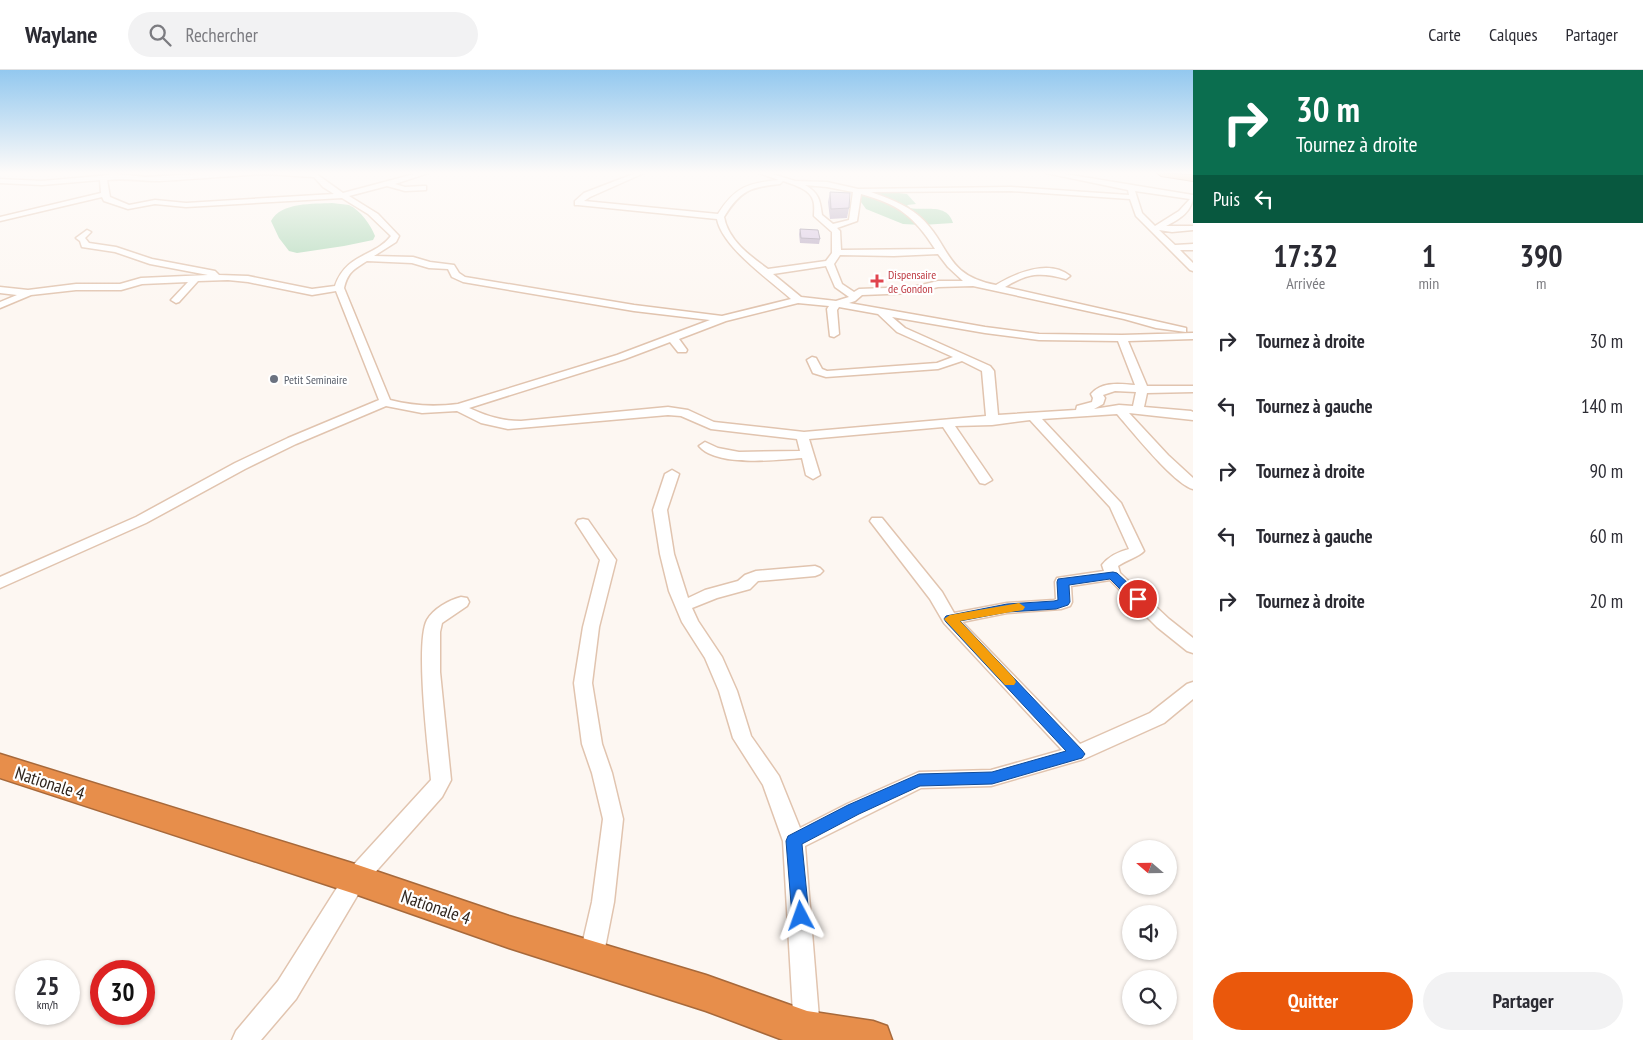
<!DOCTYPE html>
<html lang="fr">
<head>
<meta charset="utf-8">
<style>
	:root { --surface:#fff; --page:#f2f2f3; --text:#2b2b33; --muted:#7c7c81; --line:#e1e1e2; --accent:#ea580c }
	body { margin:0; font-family:"PT Sans Narrow",sans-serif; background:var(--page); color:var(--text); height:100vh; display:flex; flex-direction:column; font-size:19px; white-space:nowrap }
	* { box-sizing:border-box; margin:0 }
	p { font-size:16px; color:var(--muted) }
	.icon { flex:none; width:28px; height:28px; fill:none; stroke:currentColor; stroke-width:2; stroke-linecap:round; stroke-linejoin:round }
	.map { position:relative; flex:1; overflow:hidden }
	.panel { display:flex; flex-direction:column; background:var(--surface); width:450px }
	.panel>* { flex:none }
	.banner { background:#0b6e4f; color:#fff; overflow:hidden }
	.needle { width:32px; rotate:290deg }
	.controls { position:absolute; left:1122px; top:770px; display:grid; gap:10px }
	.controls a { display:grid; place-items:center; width:55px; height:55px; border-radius:50%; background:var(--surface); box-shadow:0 1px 4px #0004; font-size:25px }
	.speed { position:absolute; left:15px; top:890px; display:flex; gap:10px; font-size:25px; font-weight:700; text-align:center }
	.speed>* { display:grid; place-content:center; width:65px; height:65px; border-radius:50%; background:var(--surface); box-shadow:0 1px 4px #0004; line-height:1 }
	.speed small { font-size:12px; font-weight:400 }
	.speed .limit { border:8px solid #d22; background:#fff; color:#111 }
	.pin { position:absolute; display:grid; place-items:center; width:42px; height:42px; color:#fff; margin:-21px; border:2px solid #fff; border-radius:50%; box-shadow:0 1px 5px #0007 }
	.me { position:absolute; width:55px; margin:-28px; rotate:356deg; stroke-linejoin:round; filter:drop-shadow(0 0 4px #0008) }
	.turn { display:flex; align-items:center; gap:18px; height:105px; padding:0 20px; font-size:22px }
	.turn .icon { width:65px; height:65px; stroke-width:2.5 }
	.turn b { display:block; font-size:35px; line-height:42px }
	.then { display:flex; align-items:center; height:48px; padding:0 20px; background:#0003; gap:10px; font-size:19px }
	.eta { display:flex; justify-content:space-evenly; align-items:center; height:85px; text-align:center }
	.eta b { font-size:30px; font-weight:700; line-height:35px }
	.cta { display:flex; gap:10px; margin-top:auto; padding:10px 20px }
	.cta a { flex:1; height:58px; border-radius:30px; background:var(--accent); color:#fff; font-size:20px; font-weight:700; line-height:58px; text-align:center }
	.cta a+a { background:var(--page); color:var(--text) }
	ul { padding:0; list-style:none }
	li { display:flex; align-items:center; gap:15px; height:65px; padding:0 20px }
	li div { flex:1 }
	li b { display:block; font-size:19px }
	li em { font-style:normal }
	header { display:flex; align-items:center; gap:30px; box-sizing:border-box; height:70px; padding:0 25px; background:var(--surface); border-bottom:1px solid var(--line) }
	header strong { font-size:24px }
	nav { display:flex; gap:28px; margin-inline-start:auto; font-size:18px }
	.search { width:350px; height:45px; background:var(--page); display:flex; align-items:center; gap:12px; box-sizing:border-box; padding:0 18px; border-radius:28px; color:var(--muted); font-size:19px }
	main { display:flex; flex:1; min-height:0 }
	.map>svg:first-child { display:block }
	.green { fill:#add8b7 }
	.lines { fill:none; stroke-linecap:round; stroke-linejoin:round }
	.minor-casing { stroke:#e1c4af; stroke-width:3 }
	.major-casing { stroke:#a7693b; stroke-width:2 }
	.highway-casing { stroke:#a7693b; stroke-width:3 }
	.minor { fill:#fff; fill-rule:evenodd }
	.major { fill:#f1bb93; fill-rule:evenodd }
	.highway { fill:#e78e4b; fill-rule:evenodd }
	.wall { fill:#b9aac3 }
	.building { fill:#d7c6e3; stroke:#968b9f }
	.route { fill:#1a73e8; stroke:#114b97 }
	.slow { fill:#f59e0b }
	.health-dot { fill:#e0444e; stroke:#fff; stroke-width:2 }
	.worship-dot { fill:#6b7280; stroke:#fff; stroke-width:2 }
	.labels { text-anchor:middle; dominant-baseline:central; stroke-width:4.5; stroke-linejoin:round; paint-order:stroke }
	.far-health-label { font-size:12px; fill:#be3a42; stroke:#fff; text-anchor:start }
	.far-worship-label { font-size:12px; fill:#5b616d; stroke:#fff; text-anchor:start }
	.near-street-label { font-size:18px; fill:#30251d; stroke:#fff }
</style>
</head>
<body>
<header>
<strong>Waylane</strong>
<div class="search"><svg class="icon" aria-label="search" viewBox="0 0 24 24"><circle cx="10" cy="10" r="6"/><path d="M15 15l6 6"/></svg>Rechercher</div>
<nav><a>Carte</a><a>Calques</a><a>Partager</a></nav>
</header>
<main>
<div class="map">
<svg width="1193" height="970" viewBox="0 0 1193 970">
	<rect width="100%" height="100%" fill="#fdf7f2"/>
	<path class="green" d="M896,120L899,123L907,124L916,134L907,135L910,138C926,141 947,133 953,153L922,155L903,154L866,139L856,125L864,121Z
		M332,133C337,134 344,134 349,135C360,140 371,155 375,166L373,170L344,176L297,183L289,181L279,168L271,151C281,132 314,134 332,133Z"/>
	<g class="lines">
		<g class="minor-casing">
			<path id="minor" d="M107,103L146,107L215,103H315L343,123L418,103H428L395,114L405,117L423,116H426V120L405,121L387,116L349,126L378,144L399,166L396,172L374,186L413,187L430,192L454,195L459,203L465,207L634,235L722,246L791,229C770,210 722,177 717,149L578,135H575V131L584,123L636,103H644L590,127L584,131L718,144C735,117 748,113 779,110L759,103H769L795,111L827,112L858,119L1011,117L1129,125L1128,120L1046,103H1059L1193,125C1193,141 1180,149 1166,156H1193V160L1172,162L1159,160L1175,175L1193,174V180H1180L1193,193V201L1190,200L1136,146L1130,129L1011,121L871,122C887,128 905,134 919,146C951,174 943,205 996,215C1016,203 1049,189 1070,206L1066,209C1040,202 1028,203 1005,217L1186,258V262L1156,258L1124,249L973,216L938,217L913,223L862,225L855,231L849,233L985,257L1039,264L1122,265L1193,263V269L1128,271L1147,316H1193V322L1147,323L1144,337L1191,341L1193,342V350L1129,343L1168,385L1193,408V419C1174,414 1131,360 1117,344L1042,349L1121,433L1144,481C1139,487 1126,490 1118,496L1120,503L1169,549L1193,568V583L1187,581L1157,557L1110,510L1071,516L1072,532L1070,536L1061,539L1007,543L962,552L1080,674L1150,643L1187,614L1193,612V629L1164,653L1084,689L991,716L921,718L805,776L820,960L816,969H798L794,960L783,771L763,715L733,668L719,621L705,588L682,552L669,521L660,484L653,440L665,404L672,400L679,404L667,440L674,484L688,528L705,520L738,511L745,505L756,501L815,496L820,498L823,501L820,504L815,506L758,511L750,519L717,528L692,538L698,551L722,587L737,621L751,666L779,706L800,758L847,734L919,702L991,700L1062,680L944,553L930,529L870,451L872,448H882L942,522L954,543L1007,533L1054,530L1056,529L1055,512L1057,508L1104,501L1102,495C1109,486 1118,482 1129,479L1110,437L1030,350L992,355L955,356L992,410L985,414L980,413L943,357L809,369L820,405L813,409L806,405L802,388C777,390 716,397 699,376L705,372L718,378L739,382L800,381L797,369L711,359L681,346L668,345L508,359L481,353L457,341L422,343L386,336L296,374L245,399L146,453L0,518V507L136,447L235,393L288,368L379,330L336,221L312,225L248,212L228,210L198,211L179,232L176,233L171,230L188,212L142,214L121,220H76L31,225L0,238V232L17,225L0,223V217L28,220L76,214H120L141,208L208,205L150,194L115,182L82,177L80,171L76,168L87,160L91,162L85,168L89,173L116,177L152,189L215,201L219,205L248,206L312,219L335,216C346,183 375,187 391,166L368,144L342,128L186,137L155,134L128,139L104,131L102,127L0,151V147L101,123L100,110L42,115L0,113V109L42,111L110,105ZM264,104L314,107L323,117L334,124L186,133L155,130L129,135L110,127L107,110C124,108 142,111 160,111C195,109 230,106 264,104ZM783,111C792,114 810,119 813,130C815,135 814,141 814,146L832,162V183L826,191L768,199C750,186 728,170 724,147C740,121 750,117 780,114ZM805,115L827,117L853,122L849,150L833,154L822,145C820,130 819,123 805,115ZM1135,121L1190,129L1179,141L1155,156L1142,143ZM861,124C898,134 914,146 935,179L841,180L840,161L837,158L857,151ZM938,184L948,197L963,211H938L913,217L859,219L854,222L842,214L834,194L840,185L894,186ZM367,191L412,193L429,198L448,199L452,207L463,212L634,241L710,250L617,285L458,334C434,337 413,336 390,330L344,218C348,202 353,200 367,191ZM826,196L835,217L849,227L836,231L801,227L773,204ZM798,233L829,236L827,239L830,266L834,267L839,264L837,240L839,237L878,244L897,262L953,287L937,293L827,301L822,299L816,288L812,287L807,290L813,303L826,307L938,299L962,291L982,301L986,346L804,362L714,352L688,340L668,337L521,351C501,351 487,346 469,338L625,289L670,272L678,282H686L687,280L679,269L726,251ZM892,247L985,263L1039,270L1118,271L1135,315C1120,314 1102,311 1091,324L1093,328L1092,332L1077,336L1076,340L998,345L994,301L990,296L905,258ZM1115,321L1136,322L1133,336L1119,335L1094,339L1103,334L1105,328L1103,325Z
				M583,449L588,450L616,490L599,557L592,613L602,674L612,703L623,749L614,832L603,888L599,896L591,900L583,896L579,888L592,832L603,749L592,703L582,674L574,613L583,557L600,490L576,453L578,450Z
				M461,527L467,528L469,532L467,536L442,553L440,562V602L451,710L442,727L363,816L296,929L261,970H232L236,961L278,911L347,802L431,710C428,679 415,572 427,550C433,539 449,530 461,527Z"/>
		</g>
		<g class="major-casing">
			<path id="major" d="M1157,103L1193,105V111L1161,106Z"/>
		</g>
		<g class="highway-casing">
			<path id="highway" d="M0,684L355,794L509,846L706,905L807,941L873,951L887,956L892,970H783L706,941L509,878L355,824L0,708Z"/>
		</g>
		<use href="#minor" class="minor"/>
		<use href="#major" class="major"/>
		<use href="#highway" class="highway"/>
	</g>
	<path class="wall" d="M830,122L849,138L847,148L830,149L828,132Z
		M800,159L820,169L819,174L800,173L799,164Z"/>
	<path class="building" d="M830,122L850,123L849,138L831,139Z
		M800,159L818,160L820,169L801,168Z"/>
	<linearGradient id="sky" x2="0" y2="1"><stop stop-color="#93c8ef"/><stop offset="0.43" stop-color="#fefbf9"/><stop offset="1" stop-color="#fefbf9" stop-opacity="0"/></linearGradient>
	<rect width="1193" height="239" fill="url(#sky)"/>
	<path class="route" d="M1113,502L1117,503L1142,526L1144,529L1142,532H1133L1110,509L1069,515L1070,532L1068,535L1056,539L1007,542L960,551L1082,680L1085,684L1082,688L992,714L920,716L859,744L802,774L809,846L807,852L801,854L795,852L792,846L786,771L788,766L848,735L919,704L992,702L1066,681L946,552L944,549L946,546L1007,534L1054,531L1058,530L1057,512L1058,509Z"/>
	<path class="slow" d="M1019,533L1025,537L1023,540L960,551L1014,608L1016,612L1014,615H1005L944,549L950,545Z"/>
	<path class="health-dot" d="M874.5 203.5h5v5h5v5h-5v5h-5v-5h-5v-5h5z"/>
	<circle class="worship-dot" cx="274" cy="309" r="5"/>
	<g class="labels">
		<g class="far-health-label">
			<text x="888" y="204">Dispensaire<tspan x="888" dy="14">de Gondon</tspan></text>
		</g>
		<g class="far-worship-label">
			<text x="284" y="309">Petit Seminaire</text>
		</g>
		<g class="near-street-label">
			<text transform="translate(50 713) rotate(18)">Nationale 4</text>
			<text transform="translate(436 837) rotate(19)">Nationale 4</text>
		</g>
	</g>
</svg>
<div class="controls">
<a><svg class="needle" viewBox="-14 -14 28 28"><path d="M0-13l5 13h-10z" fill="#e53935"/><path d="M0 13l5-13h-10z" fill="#7c7c81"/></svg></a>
<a><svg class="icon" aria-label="sound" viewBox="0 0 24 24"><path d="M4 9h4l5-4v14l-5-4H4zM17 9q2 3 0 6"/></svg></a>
<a><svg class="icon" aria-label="search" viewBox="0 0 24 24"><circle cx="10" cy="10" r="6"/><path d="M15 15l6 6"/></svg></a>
</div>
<div class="speed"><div>25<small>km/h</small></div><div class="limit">30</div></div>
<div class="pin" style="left:1138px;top:529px;background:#d93025"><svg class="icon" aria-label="arrive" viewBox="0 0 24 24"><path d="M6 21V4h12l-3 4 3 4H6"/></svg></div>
<svg class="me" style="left:801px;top:846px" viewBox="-20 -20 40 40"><path d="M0-17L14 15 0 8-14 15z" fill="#1a73e8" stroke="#fff" stroke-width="4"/></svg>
</div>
<section class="panel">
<div class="banner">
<div class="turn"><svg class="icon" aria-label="right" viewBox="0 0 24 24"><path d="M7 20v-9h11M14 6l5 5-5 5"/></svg><div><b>30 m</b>Tournez à droite</div></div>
<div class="then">Puis<svg class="icon" aria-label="left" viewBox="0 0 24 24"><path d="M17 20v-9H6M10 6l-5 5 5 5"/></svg></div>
</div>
<div class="eta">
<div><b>17:32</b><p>Arrivée</p></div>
<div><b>1</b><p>min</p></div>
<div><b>390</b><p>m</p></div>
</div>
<ul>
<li><svg class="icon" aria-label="right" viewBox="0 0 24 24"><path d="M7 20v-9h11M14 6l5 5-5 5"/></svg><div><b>Tournez à droite</b></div><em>30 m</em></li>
<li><svg class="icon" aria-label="left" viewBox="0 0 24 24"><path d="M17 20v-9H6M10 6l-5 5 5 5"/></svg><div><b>Tournez à gauche</b></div><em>140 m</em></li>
<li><svg class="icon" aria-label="right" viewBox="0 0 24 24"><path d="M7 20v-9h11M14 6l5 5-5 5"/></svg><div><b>Tournez à droite</b></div><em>90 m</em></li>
<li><svg class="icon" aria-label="left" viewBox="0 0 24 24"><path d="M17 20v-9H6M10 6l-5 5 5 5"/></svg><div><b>Tournez à gauche</b></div><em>60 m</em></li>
<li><svg class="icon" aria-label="right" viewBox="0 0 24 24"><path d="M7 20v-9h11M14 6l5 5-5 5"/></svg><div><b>Tournez à droite</b></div><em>20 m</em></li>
</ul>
<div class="cta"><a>Quitter</a><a>Partager</a></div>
</section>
</main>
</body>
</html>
